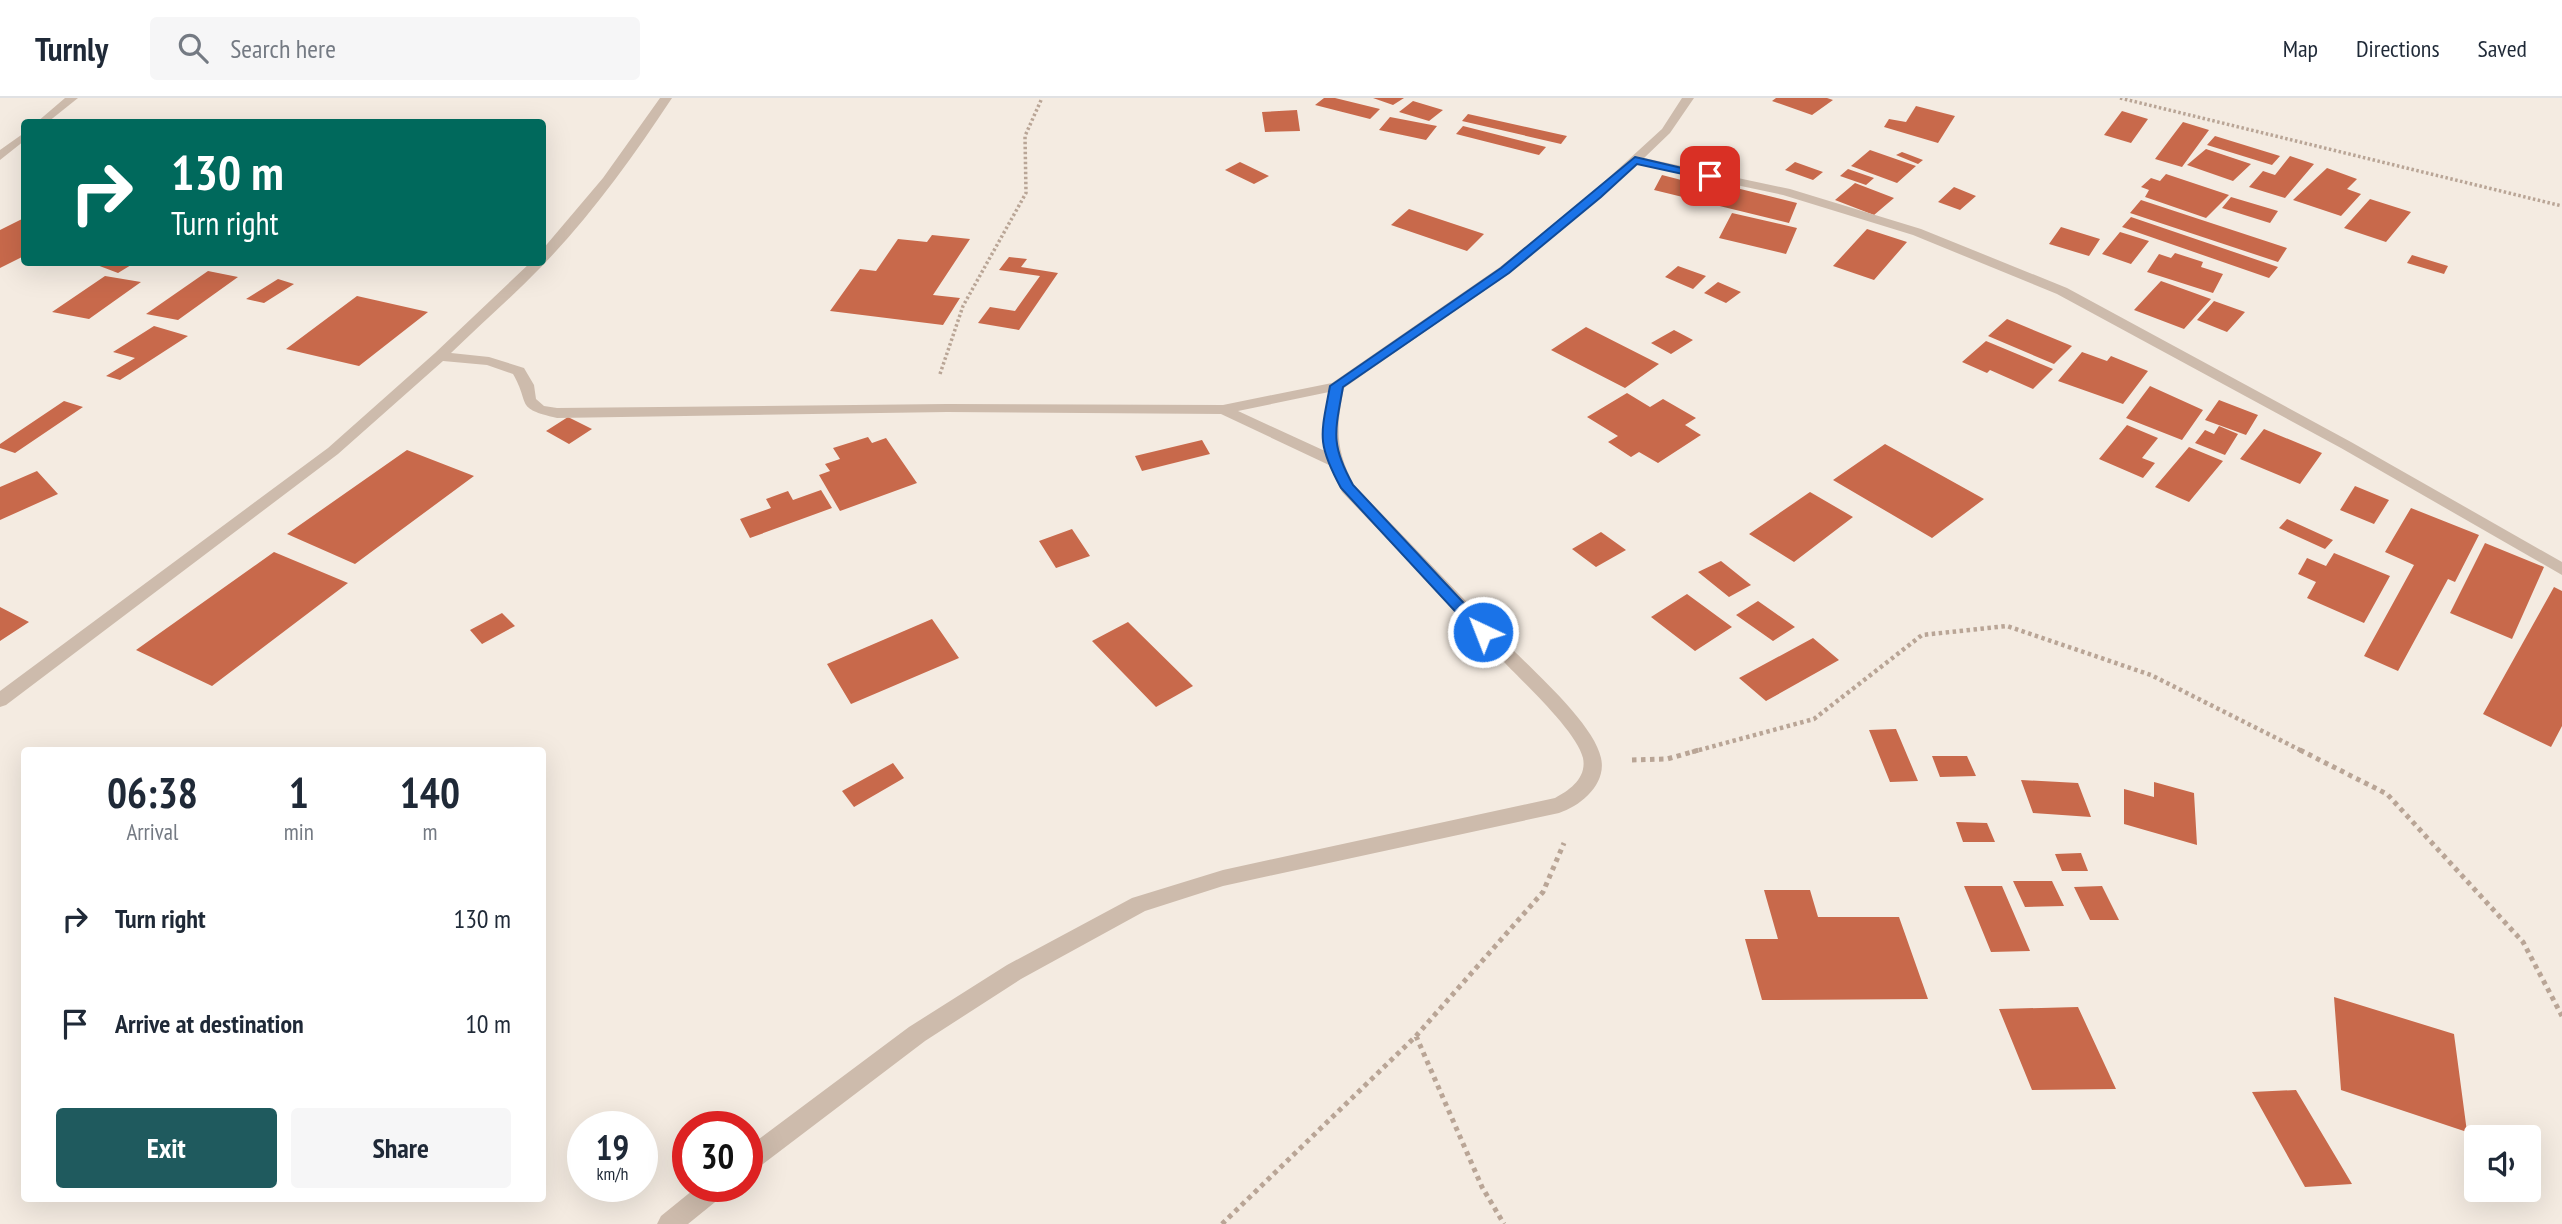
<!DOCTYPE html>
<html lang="en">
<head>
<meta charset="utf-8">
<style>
	:root { --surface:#fff; --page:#f6f6f7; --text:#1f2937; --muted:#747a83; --line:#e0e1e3; --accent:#1f5a5e }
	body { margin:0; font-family:"PT Sans Narrow",sans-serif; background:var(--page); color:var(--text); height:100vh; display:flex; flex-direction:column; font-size:26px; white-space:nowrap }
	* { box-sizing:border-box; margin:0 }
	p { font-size:23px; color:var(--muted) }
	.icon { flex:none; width:38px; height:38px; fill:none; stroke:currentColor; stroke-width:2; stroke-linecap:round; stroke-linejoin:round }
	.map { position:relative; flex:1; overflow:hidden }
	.details { position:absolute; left:21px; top:649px; width:525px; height:455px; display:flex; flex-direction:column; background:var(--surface); border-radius:7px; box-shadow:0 7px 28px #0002 }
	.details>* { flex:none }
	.guide { position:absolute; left:21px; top:21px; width:525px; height:147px; border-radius:7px; box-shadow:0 7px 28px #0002; background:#00695c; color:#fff; overflow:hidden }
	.controls { position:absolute; left:2464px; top:1027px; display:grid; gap:14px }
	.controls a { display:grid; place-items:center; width:77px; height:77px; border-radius:7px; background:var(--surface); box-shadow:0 7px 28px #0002; font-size:35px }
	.speed { position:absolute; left:567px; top:1013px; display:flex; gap:14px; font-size:35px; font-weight:700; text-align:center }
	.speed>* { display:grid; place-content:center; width:91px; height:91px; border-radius:50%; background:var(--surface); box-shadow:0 7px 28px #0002; line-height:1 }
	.speed small { font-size:18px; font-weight:400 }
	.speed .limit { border:10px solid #d22; background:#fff; color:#111 }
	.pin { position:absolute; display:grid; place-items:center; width:60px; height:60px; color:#fff; margin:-30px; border-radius:14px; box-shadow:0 4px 10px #0006 }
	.me { position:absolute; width:77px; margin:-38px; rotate:317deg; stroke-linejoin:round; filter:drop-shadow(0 0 5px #0008) }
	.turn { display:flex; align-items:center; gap:24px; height:147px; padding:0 35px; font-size:32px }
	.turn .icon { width:91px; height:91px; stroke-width:2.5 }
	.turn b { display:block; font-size:49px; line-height:60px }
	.eta { display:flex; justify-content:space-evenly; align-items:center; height:119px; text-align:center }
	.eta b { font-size:42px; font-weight:700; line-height:49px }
	.action { display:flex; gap:14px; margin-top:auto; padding:14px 35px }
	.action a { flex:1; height:80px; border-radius:7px; background:var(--accent); color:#fff; font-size:28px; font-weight:700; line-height:80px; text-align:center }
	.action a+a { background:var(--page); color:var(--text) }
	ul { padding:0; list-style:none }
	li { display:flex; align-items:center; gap:21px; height:105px; padding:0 35px }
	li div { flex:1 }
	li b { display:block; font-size:26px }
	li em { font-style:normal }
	header { display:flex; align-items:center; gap:42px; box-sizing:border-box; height:98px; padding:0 35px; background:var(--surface); border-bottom:2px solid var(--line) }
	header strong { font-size:33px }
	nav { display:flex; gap:38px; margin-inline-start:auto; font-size:24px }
	.search { width:490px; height:63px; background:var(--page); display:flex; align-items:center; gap:18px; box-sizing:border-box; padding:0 24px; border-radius:7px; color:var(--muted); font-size:26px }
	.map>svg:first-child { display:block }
	.building { fill:#c8694b }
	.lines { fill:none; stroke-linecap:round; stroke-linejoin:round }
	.path-far2 { stroke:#b9a596; stroke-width:3.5; stroke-dasharray:2.5 2.5; stroke-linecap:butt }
	.path-far1 { stroke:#b9a596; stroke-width:4.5; stroke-dasharray:3.5 3.5; stroke-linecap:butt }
	.path { stroke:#b9a596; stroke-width:5; stroke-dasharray:4.5 4.5; stroke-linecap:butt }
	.minor { fill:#cdbbac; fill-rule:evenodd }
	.route { fill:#1a73e8; stroke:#114b97; stroke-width:2 }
</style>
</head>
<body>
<header>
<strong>Turnly</strong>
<div class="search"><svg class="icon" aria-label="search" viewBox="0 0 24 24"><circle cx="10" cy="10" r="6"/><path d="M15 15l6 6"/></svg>Search here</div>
<nav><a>Map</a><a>Directions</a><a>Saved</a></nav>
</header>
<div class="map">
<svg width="2562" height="1126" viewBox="0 0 2562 1126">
	<rect width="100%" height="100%" fill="#f4ebe1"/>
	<path class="building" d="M1324,0H1335L1380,11L1370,21L1315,7Z
		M1373,0H1404L1393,7Z
		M1776,0H1827L1833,2L1812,17L1772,3Z
		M1413,3L1443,12L1429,23L1399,14Z
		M1916,8L1955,18L1938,45L1884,29L1889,21L1906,24Z
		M1297,12L1300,33L1265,34L1262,14Z
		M2122,13L2148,21L2131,45L2104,37Z
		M1468,16L1567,38L1561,46L1462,23Z
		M1390,19L1437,28L1426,42L1379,32Z
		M2183,24L2209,32L2182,69L2155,61Z
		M1463,28L1546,49L1539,57L1456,36Z
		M2215,38L2280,58L2272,67L2207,47Z
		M2206,51L2251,66L2233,83L2187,67Z
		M1870,52L1916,68L1897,85L1851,68Z
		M1902,54L1923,62L1918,66L1896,57Z
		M2290,58L2314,66L2285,100L2249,89L2263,73L2275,77Z
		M1240,64L1269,78L1254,86L1225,72Z
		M1795,64L1823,74L1813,82L1785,72Z
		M2327,70L2357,81L2347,91L2361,96L2341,118L2293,102Z
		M1848,71L1874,80L1866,87L1840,78Z
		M2166,76L2229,97L2206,120L2145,99L2149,92L2141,89L2151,80L2160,83Z
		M1662,77L1720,92L1724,87L1797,105L1789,125L1654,92Z
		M1855,85L1894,100L1874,117L1835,102Z
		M1954,89L1976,98L1960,112L1938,104Z
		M2231,99L2278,113L2270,125L2222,110Z
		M2370,101L2411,114L2386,144L2344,130Z
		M2141,102L2287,150L2278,164L2130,115Z
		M1409,111L1484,136L1467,153L1391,127Z
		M1732,115L1797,130L1786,156L1719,140Z
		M2131,119L2278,169L2269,180L2122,129Z
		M24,120V158L0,170V132Z
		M2061,129L2100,141L2089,158L2049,146Z
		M1867,131L1907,144L1874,182L1833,168Z
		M2120,134L2149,143L2131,166L2102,156Z
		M932,137L970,141L933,197L960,200L943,227L830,213L860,171L876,173L898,141L927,144Z
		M2175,155L2203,164L2201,169L2223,176L2213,195L2147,174L2159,156L2171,160Z
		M2412,157L2448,168L2444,176L2407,165Z
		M1009,159L1027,161L1021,169L1058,175L1019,232L978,225L990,209L1015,213L1040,178L999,172Z
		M89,164H136L118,175Z
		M1678,168L1706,178L1693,191L1665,179Z
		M208,173L238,179L178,222L146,216Z
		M105,178L141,184L89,221L52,214Z
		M278,181L294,186L264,205L246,201Z
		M2161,183L2211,201L2184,231L2134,212Z
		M1718,184L1741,194L1726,205L1704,195Z
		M357,198L428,214L359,268L286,251Z
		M2214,203L2245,214L2227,234L2197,222Z
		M2007,221L2072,248L2054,266L1988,238Z
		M154,228L188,238L120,282L106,278L135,260L113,254Z
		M1586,229L1659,266L1625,290L1551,252Z
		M1674,232L1693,242L1671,256L1651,245Z
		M1986,243L2053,271L2033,291L1990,272L1987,275L1962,264Z
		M2082,254L2107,263L2111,258L2148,273L2123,306L2058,283Z
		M2150,288L2203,312L2182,342L2126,320Z
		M1627,295L1650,309L1663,301L1696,320L1685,327L1701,337L1658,365L1639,354L1631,359L1608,344L1618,338L1587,319Z
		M2219,302L2258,317L2246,337L2205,322Z
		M64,303L83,309L15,355L0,350V346Z
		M568,319L592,331L569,346L546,333Z
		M2127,327L2158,340L2142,360L2155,365L2143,380L2099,361Z
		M2219,328L2238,336L2225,357L2195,345L2205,332L2214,336Z
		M2264,331L2322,355L2300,386L2240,361Z
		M868,339L872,345L886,340L917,385L840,413L819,377L830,373L825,366L840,361L833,350Z
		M1202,342L1210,356L1142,373L1135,358Z
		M1885,346L1984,401L1932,440L1833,382Z
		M2189,349L2223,363L2189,404L2155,389Z
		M407,352L474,378L355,466L287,436Z
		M37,373L58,396L0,422V389Z
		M2355,388L2389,402L2374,426L2340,412Z
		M821,392L832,410L750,440L740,421L771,410L766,401L788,393L793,402Z
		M1810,394L1853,419L1794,464L1749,436Z
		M2411,410L2479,437L2455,484L2448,481L2398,573L2364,558L2414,467L2385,454Z
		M2287,421L2333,442L2325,451L2279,430Z
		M1072,431L1090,458L1056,470L1039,443Z
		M1601,434L1626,452L1596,469L1572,451Z
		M2485,445L2544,469L2512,541L2450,515Z
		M274,454L348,485L212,588L136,552Z
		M2334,455L2390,478L2364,525L2307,500L2316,484L2298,476L2307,460L2326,468Z
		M1721,463L1751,487L1729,499L1698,474Z
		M2554,489L2562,493V628L2551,649L2483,616Z
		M1687,496L1732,529L1695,553L1651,519Z
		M1758,503L1795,529L1773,543L1736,517Z
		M0,509L29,524L0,543Z
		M502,515L515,528L482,546L470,532Z
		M932,521L959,560L851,606L827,566Z
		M1128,524L1193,588L1156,609L1092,543Z
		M1813,540L1839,562L1766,603L1739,580Z
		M1896,631L1918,683L1890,684L1869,632Z
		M1932,658H1967L1976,678L1940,679Z
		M893,665L904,680L854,709L842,693Z
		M2021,682L2078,685L2091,719L2033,715Z
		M2154,684L2194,695L2197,747L2124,726V691L2154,699Z
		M1956,724L1987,725L1995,744H1963Z
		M2081,755L2088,773H2062L2055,756Z
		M2013,783H2052L2064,808L2025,809Z
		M1964,788H2002L2030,853L1991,854Z
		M2102,788L2119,822H2090L2074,789Z
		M1764,792H1810L1818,819H1899L1928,901L1762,902L1745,841H1778Z
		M2334,899L2454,936L2467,1034L2341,992Z
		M2078,909L2116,991L2032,992L1999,911Z
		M2296,992L2352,1086L2305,1089L2252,994Z"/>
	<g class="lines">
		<path class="path-far2" d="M2120,0L2562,108
			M940,276L963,208L1026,95L1025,38L1042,0"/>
		<path class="path-far1" d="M1692,654L1814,621L1922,537L2007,528L2151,577L2304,654"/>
		<path class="path" d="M2300,652L2387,696L2523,844L2562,918
			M1632,662L1667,661L1699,652
			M1416,938L1482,1089L1504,1126
			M1222,1126L1416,938L1543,794L1564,745"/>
		<path class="minor" d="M65,0H78L48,24H37Z
			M660,0H672C633,59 589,120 541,169C512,199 481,226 451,255L489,259L524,270L534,287L536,301L544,308L557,310L947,306L1223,307L1332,285L1500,169L1593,94L1662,31L1682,0H1694L1670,35L1644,60L1790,91L1921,131L2067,190L2351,344L2562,464V477L2341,350L2057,196L1913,137L1783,97L1637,66C1546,151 1446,219 1344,290C1336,330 1335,351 1354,387C1404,439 1454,490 1503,542C1529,569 1594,625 1601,660C1607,686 1581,708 1559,715L1223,788L1145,813L1021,881L925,943L755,1072L747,1075V1050L909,929L1007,867L1132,800L1223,772L1555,700C1570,692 1587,680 1583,660C1577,634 1525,586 1505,565C1451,508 1397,451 1342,394L1329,367L1221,316L947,314L557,320C514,310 531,307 513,276L487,267L443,263L338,356L6,607L0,609V593L328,350L435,255L531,164H542V152L603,80ZM1329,294L1323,330L1325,353L1238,313Z
			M24,35V43L0,62V52Z
			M698,1088H728L725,1096L688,1126H657L661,1118Z"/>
	</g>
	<path class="route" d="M1635,59L1716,78L1710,82L1637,66L1601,99L1509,175L1343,289C1335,334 1330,346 1353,387L1491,534L1489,538H1478L1341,390C1316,344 1321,337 1330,288L1501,170Z"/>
</svg>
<div class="controls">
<a><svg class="icon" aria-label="sound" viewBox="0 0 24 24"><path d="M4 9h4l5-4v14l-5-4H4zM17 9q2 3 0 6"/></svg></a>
</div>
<div class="speed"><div>19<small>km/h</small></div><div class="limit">30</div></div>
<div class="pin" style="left:1710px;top:78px;background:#d93025"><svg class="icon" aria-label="arrive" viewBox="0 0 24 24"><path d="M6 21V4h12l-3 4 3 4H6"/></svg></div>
<svg class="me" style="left:1483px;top:534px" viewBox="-20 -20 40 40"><circle r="17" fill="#1a73e8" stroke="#fff" stroke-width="3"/><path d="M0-11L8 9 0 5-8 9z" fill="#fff"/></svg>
<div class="guide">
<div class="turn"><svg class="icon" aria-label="right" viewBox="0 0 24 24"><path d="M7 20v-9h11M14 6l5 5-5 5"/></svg><div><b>130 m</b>Turn right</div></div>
</div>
<section class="details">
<div class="eta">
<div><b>06:38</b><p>Arrival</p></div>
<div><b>1</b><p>min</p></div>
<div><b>140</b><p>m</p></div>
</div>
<ul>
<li><svg class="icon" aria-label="right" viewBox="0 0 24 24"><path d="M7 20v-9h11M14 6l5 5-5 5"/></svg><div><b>Turn right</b></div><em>130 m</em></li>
<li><svg class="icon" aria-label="arrive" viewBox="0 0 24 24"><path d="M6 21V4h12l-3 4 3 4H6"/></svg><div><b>Arrive at destination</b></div><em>10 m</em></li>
</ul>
<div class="action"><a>Exit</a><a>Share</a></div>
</section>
</div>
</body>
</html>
